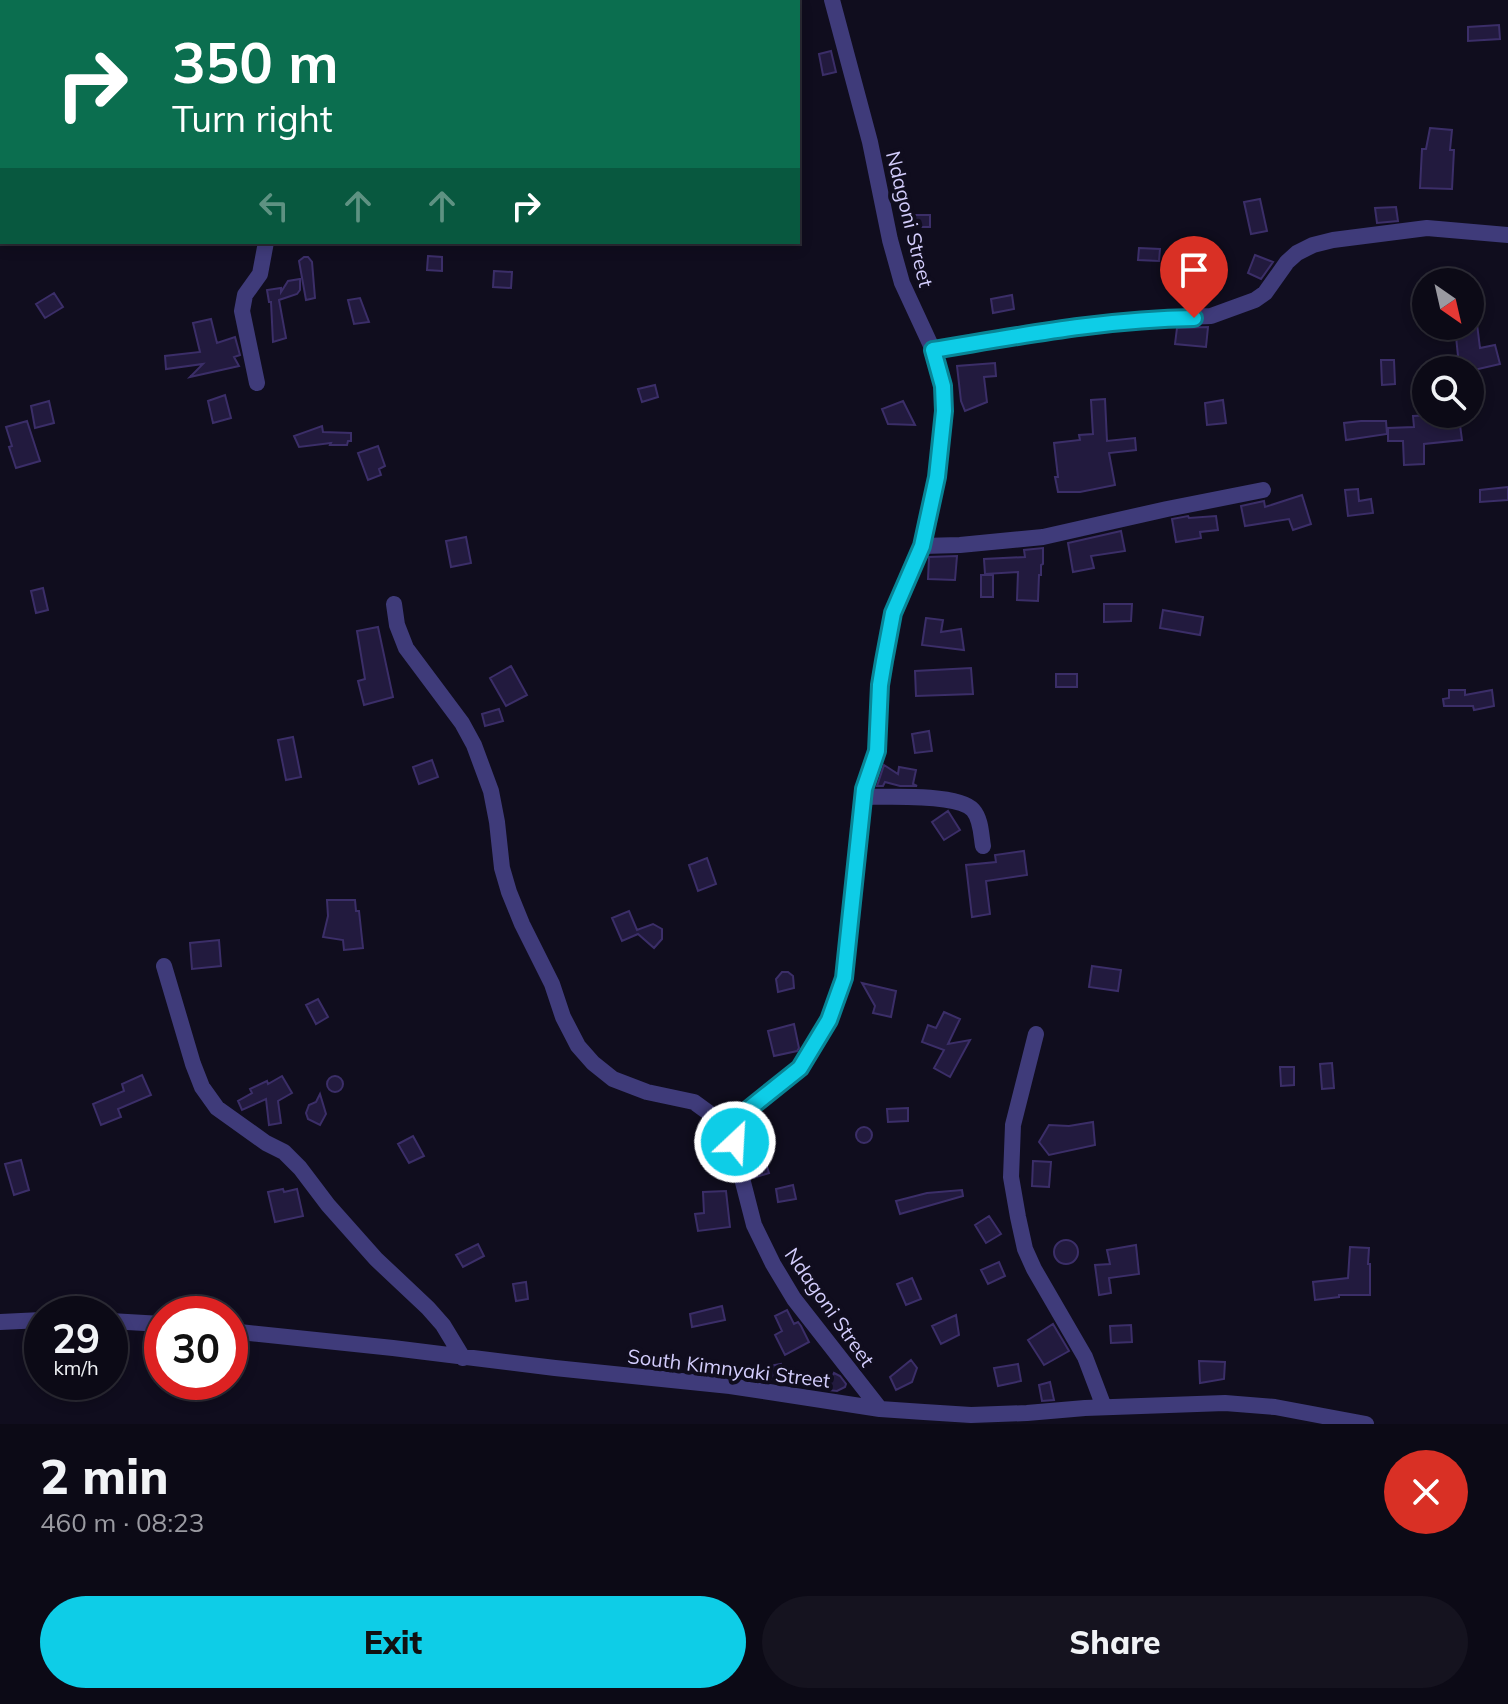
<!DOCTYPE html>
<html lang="en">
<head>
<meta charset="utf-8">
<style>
	:root { --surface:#0c0a16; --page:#15131f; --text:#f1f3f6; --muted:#9a9aa1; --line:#2c2b35; --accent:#0ecde7 }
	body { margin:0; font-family:Mulish,sans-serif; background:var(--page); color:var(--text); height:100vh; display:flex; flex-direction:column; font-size:30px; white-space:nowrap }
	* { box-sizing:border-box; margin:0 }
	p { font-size:26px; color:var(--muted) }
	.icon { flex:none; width:44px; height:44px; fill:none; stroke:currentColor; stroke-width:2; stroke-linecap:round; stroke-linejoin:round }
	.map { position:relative; height:1424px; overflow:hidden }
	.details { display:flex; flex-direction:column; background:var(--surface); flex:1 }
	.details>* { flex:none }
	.guide { position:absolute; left:0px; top:0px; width:800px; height:244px; box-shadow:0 4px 12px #0003,0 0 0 2px var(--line); background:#0b6e4f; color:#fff; overflow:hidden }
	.needle { width:52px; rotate:146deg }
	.buttons { position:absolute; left:1412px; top:268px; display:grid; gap:16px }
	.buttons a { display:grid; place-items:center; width:72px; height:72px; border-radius:50%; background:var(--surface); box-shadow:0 4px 12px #0003,0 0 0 2px var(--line); font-size:40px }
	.speed { position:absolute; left:24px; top:1296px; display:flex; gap:16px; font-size:40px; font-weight:700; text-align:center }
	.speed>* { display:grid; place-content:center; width:104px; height:104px; border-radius:50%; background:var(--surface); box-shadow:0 4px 12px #0003,0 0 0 2px var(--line); line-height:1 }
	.speed small { font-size:20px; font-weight:400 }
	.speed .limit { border:12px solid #d22; background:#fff; color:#111 }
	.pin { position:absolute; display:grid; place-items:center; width:68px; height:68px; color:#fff; margin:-82px -34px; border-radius:50% 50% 50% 0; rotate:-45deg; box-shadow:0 0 8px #0007 }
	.pin .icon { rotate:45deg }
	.me { position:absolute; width:88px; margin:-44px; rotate:25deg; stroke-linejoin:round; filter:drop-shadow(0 0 6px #0008) }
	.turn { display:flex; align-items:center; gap:28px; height:168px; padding:0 40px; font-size:36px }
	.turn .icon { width:104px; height:104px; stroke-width:2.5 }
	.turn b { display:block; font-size:56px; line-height:68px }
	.lanes { display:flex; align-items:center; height:76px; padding:0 40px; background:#0003; justify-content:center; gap:40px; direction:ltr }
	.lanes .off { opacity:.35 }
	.round { display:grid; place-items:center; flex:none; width:84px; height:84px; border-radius:42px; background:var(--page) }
	.overview { display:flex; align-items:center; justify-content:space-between; height:136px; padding:0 40px }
	h1 { font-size:48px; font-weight:800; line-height:60px }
	.action { display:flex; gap:16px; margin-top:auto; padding:16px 40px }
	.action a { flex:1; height:92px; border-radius:48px; background:var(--accent); color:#111; font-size:32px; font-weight:800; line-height:92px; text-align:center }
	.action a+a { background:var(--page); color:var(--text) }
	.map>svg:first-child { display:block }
	.building { fill:#221a3e; stroke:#3b2e68; stroke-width:2 }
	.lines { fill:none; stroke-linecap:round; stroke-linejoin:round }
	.street { stroke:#3f3b7a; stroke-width:16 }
	.route-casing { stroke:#098596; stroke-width:20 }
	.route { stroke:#0ecde7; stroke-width:14 }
	.labels { text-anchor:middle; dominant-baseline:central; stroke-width:8; stroke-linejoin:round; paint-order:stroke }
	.street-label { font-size:20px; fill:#d3cdfc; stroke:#100d1e }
</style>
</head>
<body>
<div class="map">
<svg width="1508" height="1424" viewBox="0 0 1508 1424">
	<rect width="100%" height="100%" fill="#100d1e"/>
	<path class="building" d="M1499,25L1500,39L1468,41V27Z
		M831,51L836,72L823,75L819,54Z
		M1430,128L1452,130L1450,150H1454L1452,189L1420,188L1422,149H1426Z
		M1260,199L1267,231L1251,234L1244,202Z
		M1396,207L1398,221L1377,223L1375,208Z
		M910,215H930V227H910Z
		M1139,248L1160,249L1159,261L1138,260Z
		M1255,255L1273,262L1261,279L1248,273Z
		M428,256L442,257V271L427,270Z
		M304,257H308L312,262L315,298L306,300L299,261Z
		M494,271L512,272L511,288L493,287Z
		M300,279V290L297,294L279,300L286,338L273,342L271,302H269L267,290L281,288V292L288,281Z
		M54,293L63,307L45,318L36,304Z
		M1012,295L1014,309L993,313L991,299Z
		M360,298L369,322L354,324L348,300Z
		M211,319L217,343L235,337L240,355L234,357L239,366L190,377L203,364L166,369L165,356L200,352L193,323Z
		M1477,324L1480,348L1495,345L1500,364L1474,370H1453L1451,357L1458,356L1455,327Z
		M1208,327L1206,347L1175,344L1177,328Z
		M1381,360H1394L1395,384L1382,385Z
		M995,363L996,376L984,377L987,402L965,411L961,401L957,366Z
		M655,385L658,397L642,402L638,389Z
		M225,395L231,418L213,423L208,401Z
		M1105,399L1107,441L1135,438L1136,450L1109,453L1115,485L1080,492H1058L1055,477H1058L1054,443L1080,440L1079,435L1093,434L1091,400Z
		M1223,400L1226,423L1207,425L1205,403Z
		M49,401L54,423L35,428L31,406Z
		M903,401L915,425L888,424L882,409Z
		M1432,415L1433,420L1459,417L1462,440L1424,444V464L1404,465L1403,441H1388V428L1414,427L1413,416Z
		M27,421L40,461L16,468L9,447L12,446L6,427Z
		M1361,421H1386L1387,434L1346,440L1344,423Z
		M322,426L323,432L351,433V441H348L347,445H330L331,443L299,447L294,436Z
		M378,446L385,466L379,469L381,475L368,480L358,453Z
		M1508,487V500L1480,502V490Z
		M1358,489L1359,501L1371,499L1373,513L1348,516L1345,490Z
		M1302,495L1311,524L1293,530L1289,519L1245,526L1241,506L1264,501L1265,507Z
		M1188,516L1189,518L1216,516L1218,530L1200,532L1201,538L1176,542L1172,519Z
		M1121,531L1125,551L1091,556L1094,568L1073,572L1068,543Z
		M466,537L471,563L451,567L446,541Z
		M1043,548V564L1041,565V575H1039L1038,601L1017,600L1018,572L985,574L984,559L1025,557L1024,550Z
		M957,556L955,580L928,579L929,557Z
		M981,575H993V597H981Z
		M43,588L48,610L36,613L31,591Z
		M1104,604H1132L1131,621L1104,622Z
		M1163,610L1203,617L1200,635L1160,628Z
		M926,618L943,620L941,632L961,629L964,650L922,645Z
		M378,627L393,697L364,705L358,681L365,679L357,631Z
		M511,666L527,695L506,706L490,678Z
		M971,668L973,694L916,696L915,671Z
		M1056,674H1077V687H1056Z
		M1449,690H1465V695L1492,690L1494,706L1474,710L1473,706H1444L1443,699L1449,698Z
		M499,709L503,721L485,726L482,714Z
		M929,731L932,751L915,753L912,734Z
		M293,737L301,777L286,780L278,740Z
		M432,760L438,777L419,784L413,767Z
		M884,765L898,774L899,767L916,770L913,784L917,786H900L885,782L883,786H877Z
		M948,811L960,830L944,840L932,822Z
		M1024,851L1027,875L986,881L990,914L972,917L966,865L996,862L995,855Z
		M707,858L716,884L698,891L689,865Z
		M327,900H355L356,911H359L363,948L344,950L343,940L323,937L328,916Z
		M629,911L637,930L653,924L662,929V939L654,948L638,934L622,941L612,918Z
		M219,940L221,966L192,969L190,943Z
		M1092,966L1121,970L1118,991L1089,987Z
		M782,972H788L793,976L794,988L778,992L776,979Z
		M862,983L896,991L891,1017L873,1013L875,1006Z
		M318,999L328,1017L316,1024L306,1005Z
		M944,1012L960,1019L948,1044L970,1040L950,1077L934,1068L944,1050L922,1042L928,1025L936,1028Z
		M794,1024L799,1048L797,1051L774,1056L768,1031Z
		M1332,1063L1334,1088L1322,1089L1320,1064Z
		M1280,1067H1294V1085L1281,1086Z
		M142,1075L151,1095L118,1109L121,1117L101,1125L93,1104L124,1091L122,1084Z
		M327 1084a8 8 0 1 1 16 0a8 8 0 1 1-16 0Z
		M282,1076L292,1093L278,1101L281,1123L269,1125L266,1099L242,1110L238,1101L252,1093L250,1089L267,1081L268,1084Z
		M320,1094L326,1114L320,1125L308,1119L306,1113L309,1105L316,1102Z
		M908,1108V1121L888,1122L887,1109Z
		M1093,1122L1095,1145L1049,1155L1039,1142L1049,1125L1069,1126Z
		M856 1135a8 8 0 1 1 16 0a8 8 0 1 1-16 0Z
		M413,1136L424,1156L409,1163L398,1144Z
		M763,1154L769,1173L753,1178L748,1159Z
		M21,1160L29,1190L14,1195L5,1164Z
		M1033,1161L1051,1162L1049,1187L1032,1186Z
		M793,1185L796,1199L778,1202L776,1189Z
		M283,1189L284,1192L297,1189L303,1216L275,1222L268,1192Z
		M962,1190L963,1196L900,1214L896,1201L927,1193Z
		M726,1191L730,1227L698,1231L695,1214L704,1213L703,1192Z
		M989,1216L1001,1234L986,1243L975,1225Z
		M1054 1252a12 12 0 1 1 24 0a12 12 0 1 1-24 0Z
		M478,1244L484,1256L463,1267L456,1255Z
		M1136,1245L1139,1274L1109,1278L1111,1293L1099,1295L1095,1265L1110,1264L1107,1250Z
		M1350,1247L1369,1248L1368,1264H1370V1295H1339V1297L1315,1300L1313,1282L1348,1278Z
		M999,1262L1005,1276L988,1284L981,1270Z
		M912,1278L921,1299L906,1305L897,1284Z
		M526,1282L528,1299L516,1301L513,1284Z
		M722,1306L725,1320L692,1327L690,1314Z
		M787,1310L794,1324L798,1322L801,1326L809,1342L785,1355L775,1335L782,1331L775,1316Z
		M956,1315L959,1335L941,1344L932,1326Z
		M1053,1324L1069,1351L1044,1365L1028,1340Z
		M1131,1325L1132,1342L1111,1343L1110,1326Z
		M911,1360L917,1368L912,1382L896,1390L890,1377Z
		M1199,1361L1225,1362L1224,1379L1200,1383Z
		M781,1364L783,1378L765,1380L763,1367Z
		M1018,1364L1021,1381L998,1386L994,1368Z
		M834,1373L840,1376L846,1384L845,1387L837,1391L827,1390Z
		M1050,1382L1054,1400L1042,1401L1039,1385Z"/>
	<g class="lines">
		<path class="street" d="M541,0V2
			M832,0L870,142L890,240L902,283L933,350L943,386L944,411L937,477L922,546L893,613L880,685L877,751L864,789L844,978L829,1020L800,1068L750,1108L735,1132V1151L754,1225L773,1264L794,1299L880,1409
			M241,2L242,0
			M697,2L701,0
			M933,350L1083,326L1159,318L1211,316L1255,300L1265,293L1287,262L1297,253L1313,245L1333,240L1427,228L1508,235
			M257,383L242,311L245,295L260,274L266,242
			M922,546L960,545L1043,537L1167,509L1263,490
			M394,604L397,625L406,648L462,723L474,745L491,791L497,822L502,868L509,892L522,924L552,984L563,1017L578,1046L593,1063L613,1079L647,1092L694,1102L735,1132
			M863,797C886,797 958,793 973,810C981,819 981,834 983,846
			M164,966L193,1064L202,1087L217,1108L266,1143L284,1152L300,1168L328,1205L376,1259L428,1308L443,1325L463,1358
			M1036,1034L1013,1125L1011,1177L1018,1217L1025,1249L1034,1269L1085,1357L1104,1407
			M110,1321L162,1324
			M0,1322L42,1320
			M230,1331L393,1348L555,1368L730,1386L880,1409L924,1412L971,1415L1027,1413L1085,1408L1225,1403L1275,1407L1366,1424"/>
	</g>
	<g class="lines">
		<g class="route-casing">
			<path id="route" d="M735,1142V1132L750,1108L800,1068L829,1020L844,978L864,789L877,751L880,685L884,661L893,613L922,546L937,477L944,411L943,386L933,350C1019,336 1106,319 1194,318"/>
		</g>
		<use href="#route" class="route"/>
	</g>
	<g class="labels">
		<g class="street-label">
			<text transform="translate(910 219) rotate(76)">Ndagoni Street</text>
			<text transform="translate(830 1307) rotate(55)">Ndagoni Street</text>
			<text transform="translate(729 1368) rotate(7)">South Kimnyaki Street</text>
		</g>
	</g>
</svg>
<div class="buttons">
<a><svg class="needle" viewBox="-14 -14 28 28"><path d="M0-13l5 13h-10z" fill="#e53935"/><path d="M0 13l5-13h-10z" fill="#9a9aa1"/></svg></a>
<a><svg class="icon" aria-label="search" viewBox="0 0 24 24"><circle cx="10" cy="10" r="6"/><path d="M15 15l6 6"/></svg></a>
</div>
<div class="speed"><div>29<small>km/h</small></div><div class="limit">30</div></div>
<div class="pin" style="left:1194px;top:318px;background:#d93025"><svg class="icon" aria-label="arrive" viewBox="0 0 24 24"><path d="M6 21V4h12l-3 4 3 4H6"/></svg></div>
<svg class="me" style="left:735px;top:1142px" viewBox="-20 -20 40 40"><circle r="17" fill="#0ecde7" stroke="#fff" stroke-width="3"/><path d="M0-11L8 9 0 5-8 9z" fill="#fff"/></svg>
<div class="guide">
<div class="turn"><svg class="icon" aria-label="right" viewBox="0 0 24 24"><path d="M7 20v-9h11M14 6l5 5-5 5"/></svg><div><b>350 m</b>Turn right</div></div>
<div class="lanes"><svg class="icon off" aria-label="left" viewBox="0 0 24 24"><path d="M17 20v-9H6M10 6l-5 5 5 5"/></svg><svg class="icon off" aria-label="ahead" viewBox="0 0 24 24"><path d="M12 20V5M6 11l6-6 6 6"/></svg><svg class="icon off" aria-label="ahead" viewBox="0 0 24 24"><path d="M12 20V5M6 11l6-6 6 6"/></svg><svg class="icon" aria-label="right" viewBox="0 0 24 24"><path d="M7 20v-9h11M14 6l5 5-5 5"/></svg></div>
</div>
</div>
<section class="details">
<div class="overview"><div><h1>2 min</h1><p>460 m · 08:23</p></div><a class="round" style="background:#d93025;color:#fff"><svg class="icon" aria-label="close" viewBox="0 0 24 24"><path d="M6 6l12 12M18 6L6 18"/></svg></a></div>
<div class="action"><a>Exit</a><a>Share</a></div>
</section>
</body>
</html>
